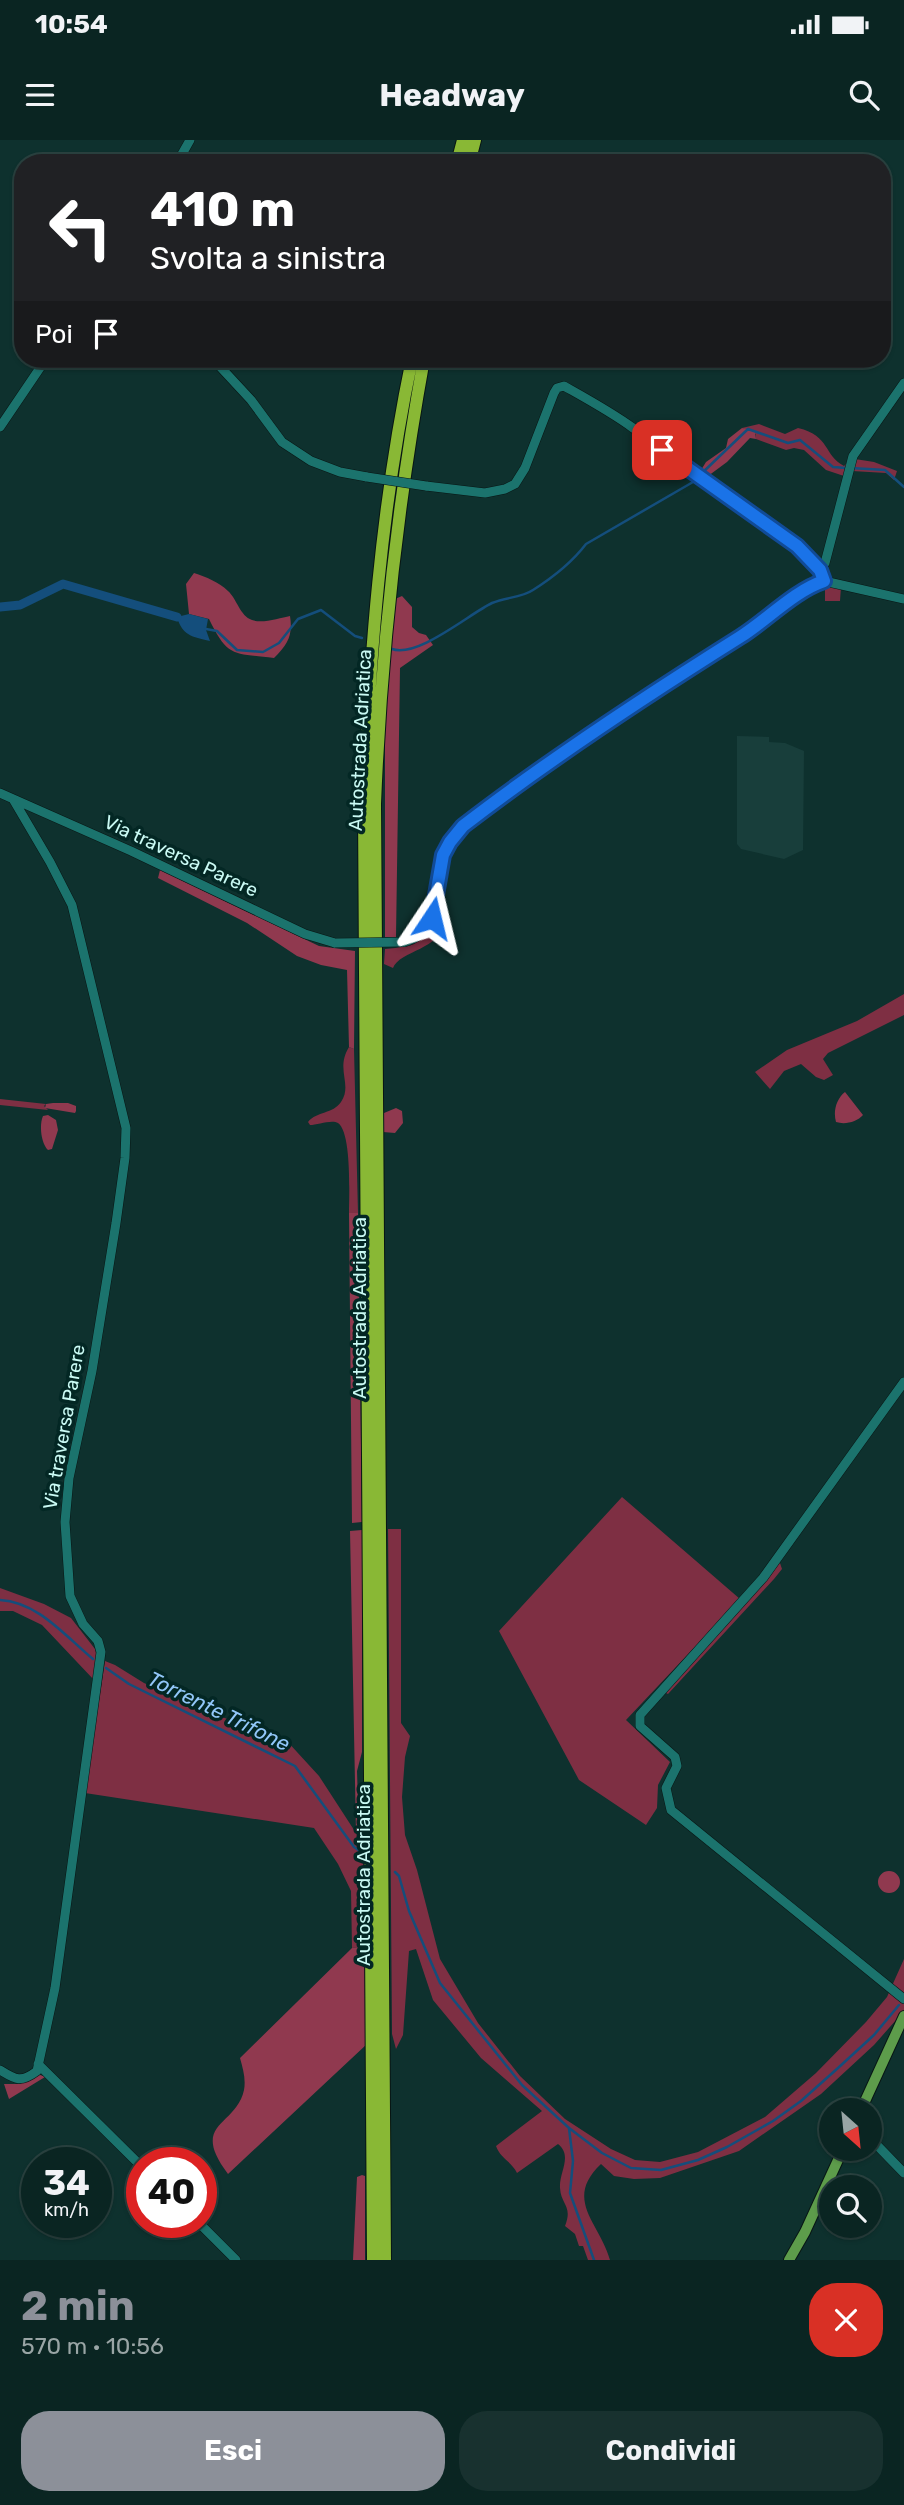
<!DOCTYPE html>
<html lang="it">
<head>
<meta charset="utf-8">
<style>
	:root { --surface:#0a2522; --page:#18312f; --text:#f1f3f6; --muted:#99a5a5; --line:#2a4240; --accent:#8c9099 }
	body { margin:0; font-family:Rubik,sans-serif; background:var(--page); color:var(--text); height:100vh; display:flex; flex-direction:column; font-size:26px; white-space:nowrap }
	* { box-sizing:border-box; margin:0 }
	p { font-size:23px; color:var(--muted) }
	.icon { flex:none; width:38px; height:38px; fill:none; stroke:currentColor; stroke-width:2; stroke-linecap:round; stroke-linejoin:round }
	.map { position:relative; height:2120px; overflow:hidden }
	.side { display:flex; flex-direction:column; background:var(--surface); flex:1 }
	.side>* { flex:none }
	.hud { position:absolute; left:14px; top:14px; width:877px; height:214px; border-radius:28px; box-shadow:0 2px 5px #0004,0 0 0 2px var(--line); background:#202124; color:#fff; overflow:hidden }
	.needle { width:46px; rotate:153deg }
	.fabs { position:absolute; left:819px; top:1958px; display:grid; gap:14px }
	.fabs a { display:grid; place-items:center; width:63px; height:63px; border-radius:50%; background:var(--surface); box-shadow:0 2px 5px #0004,0 0 0 2px var(--line); font-size:35px }
	.speed { position:absolute; left:21px; top:2007px; display:flex; gap:14px; font-size:35px; font-weight:700; text-align:center }
	.speed>* { display:grid; place-content:center; width:91px; height:91px; border-radius:50%; background:var(--surface); box-shadow:0 2px 5px #0004,0 0 0 2px var(--line); line-height:1 }
	.speed small { font-size:18px; font-weight:400 }
	.speed .limit { border:10px solid #d22; background:#fff; color:#111 }
	.pin { position:absolute; display:grid; place-items:center; width:60px; height:60px; color:#fff; margin:-30px; border-radius:14px; box-shadow:0 4px 10px #0006 }
	.me { position:absolute; width:77px; margin:-38px; rotate:10deg; stroke-linejoin:round; filter:drop-shadow(0 0 5px #0008) }
	.turn { display:flex; align-items:center; gap:24px; height:147px; padding:0 21px; font-size:32px }
	.turn .icon { width:91px; height:91px; stroke-width:2.5 }
	.turn b { display:block; font-size:49px; line-height:60px }
	.then { display:flex; align-items:center; height:66px; padding:0 21px; background:#0003; gap:14px; font-size:26px }
	.round { display:grid; place-items:center; flex:none; width:74px; height:74px; border-radius:28px; background:var(--page) }
	.summary { display:flex; align-items:center; justify-content:space-between; height:119px; padding:0 21px }
	h1 { font-size:42px; font-weight:700; line-height:52px; color:var(--accent) }
	.cta { display:flex; gap:14px; margin-top:auto; padding:14px 21px }
	.cta a { flex:1; height:80px; border-radius:28px; background:var(--accent); color:#fff; font-size:28px; font-weight:700; line-height:80px; text-align:center }
	.cta a+a { background:var(--page); color:var(--text) }
	.status { display:flex; justify-content:space-between; align-items:center; height:49px; padding:0 35px; background:var(--surface); direction:ltr }
	.status svg { height:19px; fill:currentColor }
	header { display:flex; justify-content:space-between; align-items:center; height:91px; padding:0 21px; background:var(--surface); font-size:32px; font-weight:700 }
	.map>svg:first-child { display:block }
	.built { fill:#183e3b }
	.green { fill:#7e2f43 }
	.forest { fill:#90394f }
	.water { fill:#144e7c }
	.lines { fill:none; stroke-linecap:round; stroke-linejoin:round }
	.stream { stroke:#144e7c; stroke-width:2.5 }
	.canal { stroke:#144e7c; stroke-width:9 }
	.minor-casing { stroke:#081614; stroke-width:10 }
	.major-casing { stroke:#081614; stroke-width:12 }
	.highway-casing { stroke:#081614; stroke-width:14 }
	.minor { stroke:#1b736d; stroke-width:9 }
	.major { stroke:#5d9c4b; stroke-width:10 }
	.highway { stroke:#89b835; stroke-width:12 }
	.minor-bridge-casing { stroke:#081614; stroke-width:10; stroke-linecap:butt }
	.minor-bridge { stroke:#1b736d; stroke-width:9 }
	.route-casing { stroke:#114b97; stroke-width:18 }
	.route { stroke:#1a73e8; stroke-width:12 }
	.labels { text-anchor:middle; dominant-baseline:central; stroke-width:7; stroke-linejoin:round; paint-order:stroke }
	.street-label { font-size:19px; fill:#cafaf4; stroke:#032724 }
	.water-label { font-size:21px; font-style:italic; fill:#92c7f9; stroke:#032724 }
</style>
</head>
<body>
<div class="status"><b>10:54</b><svg viewBox="0 0 49 12"><path d="M0 12V9h3v3zM5 12V6h3v6zM10 12V3h3v9zM15 12V0h3v12zM26 1h20v11H26zM47 4h2v5h-2z"/></svg></div>
<header><svg class="icon" aria-label="menu" viewBox="0 0 24 24"><path d="M4 6h16M4 12h16M4 18h16"/></svg>Headway<svg class="icon" aria-label="search" viewBox="0 0 24 24"><circle cx="10" cy="10" r="6"/><path d="M15 15l6 6"/></svg></header>
<div class="map">
<svg width="904" height="2120" viewBox="0 0 904 2120">
	<rect width="100%" height="100%" fill="#0e312e"/>
	<path class="built" d="M737,596L769,597V602L785,603L804,611L803,710L784,719L741,709L737,704Z"/>
	<path class="green" d="M759,284L785,294L798,288C831,296 823,315 844,326L847,323L844,336L826,330L804,310L794,308L786,310L756,299V294L742,288Z
		M855,319L874,322L897,331L894,340L886,333L852,331Z
		M825,446L841,447L840,461H825Z
		M436,774L442,776C449,809 400,809 393,828L384,824L385,809C415,807 423,801 436,774Z
		M904,854V875L828,913L823,919L833,935L824,940L816,937L801,924L784,931L770,949L755,932L787,910L857,881Z
		M349,907L354,909L358,1073H349C349,1056 352,993 338,983C332,979 317,985 310,985L308,982C317,971 333,974 341,962C353,944 335,930 349,907Z
		M0,959L46,964L44,966L48,970L0,965Z
		M622,1357L740,1459L626,1580L670,1622L658,1645L657,1668L646,1685L579,1640L499,1491Z
		M388,1389H401V1583L410,1596L405,1617L402,1657L405,1695L417,1730L440,1819L478,1883L520,1936L565,1979L611,2009L635,2020L660,2022L698,2012L765,1977L816,1933L866,1882L887,1857L904,1819V1871L874,1905L821,1954L739,2011L660,2038L634,2039L614,2036L601,2024C563,2060 600,2083 610,2120H588L583,2106H579L575,2094L565,2086C573,2066 561,2065 560,2048C559,2032 573,2016 558,2004L517,2033C512,2022 500,2018 496,2006L542,1971L481,1918L433,1860L416,1809L409,1811L403,1895L396,1909L392,1894Z
		M779,1420L782,1429L774,1439L668,1554L664,1552Z
		M0,1448L44,1464L71,1478L95,1509L97,1518L94,1540L42,1485L13,1471H0Z
		M105,1521L115,1525L144,1543L222,1577L286,1600L319,1636L356,1693L359,1694L363,1709L366,1806L352,1808L351,1751L338,1724L314,1688L85,1653Z"/>
	<path class="forest" d="M742,288L755,291L756,299L750,298L727,322L704,339L698,335L706,322L726,308L728,299Z
		M194,433C206,437 219,442 228,451C237,459 240,476 252,480C262,484 280,478 290,476C293,495 288,504 274,518C233,513 228,518 209,479L189,474L186,444Z
		M402,456L412,467V487L419,493L426,495L433,505L400,528L396,797H385V564L395,459Z
		M160,730L319,806L355,811L354,909L349,907L347,830L321,825L297,816L247,783L158,738Z
		M845,952L863,975C857,982 845,985 836,982C833,972 836,959 845,952Z
		M53,963H68L76,966V971L75,973L45,968L46,964Z
		M396,968L402,971L403,983L395,993L383,992L384,973Z
		M48,975L56,980L58,990L52,1009L48,1010C41,1003 39,985 43,976Z
		M349,1073H358L362,1382L352,1383Z
		M362,1390V1612L357,1631L359,1694L356,1693L350,1391Z
		M878 1742a11 11 0 1 1 22 0a11 11 0 1 1-22 0Z
		M366,1806L367,1904L228,2034C189,1982 236,1987 244,1950C246,1939 243,1929 240,1918L352,1808Z
		M38,1934L45,1937L9,1959L4,1944H20Z
		M362,2035L365,2036V2120H353L357,2037Z"/>
	<path class="water" d="M189,474L208,479L206,490L210,501C192,497 182,495 177,477Z"/>
	<g class="lines">
		<path class="stream" d="M851,328L885,330L904,347
			M701,334L748,289L788,303L800,300L833,327L846,328
			M206,489L217,491L237,510L263,512L279,503L298,479L321,470L355,496L362,498
			M392,509C418,518 469,474 492,463C506,457 521,458 533,450C552,438 573,421 586,404L693,342
			M0,1460C38,1462 65,1496 93,1519
			M106,1528L129,1544L295,1626L354,1707L364,1714
			M395,1732L399,1736L409,1771L440,1843L522,1945L569,1988L602,2013L631,2028L661,2030L698,2020L727,2007L773,1981L801,1961L838,1928L874,1895L899,1865
			M569,1988L573,2021L570,2053L594,2120"/>
		<path class="canal" d="M0,467L20,465L63,444L177,477"/>
		<g class="minor-casing">
			<path id="minor" d="M177,23L190,0
				M213,219L251,260L282,302L311,321L340,332L367,337
				M0,287L46,219
				M426,346L485,353L505,349L515,344L525,328L554,253L557,248L564,246C587,259 611,272 633,288C661,307 687,329 715,349C745,370 812,405 824,441
				M820,430L825,423L853,316L904,243
				M0,653L131,711L305,794L335,803
				M404,802C444,793 432,742 444,713C448,702 456,694 463,686C551,618 645,555 740,497C768,480 793,452 824,441L904,459
				M904,1242L763,1438L640,1575V1586L675,1617L677,1626L666,1648L671,1670L904,1859
				M38,1924L142,2027
				M0,1930C16,1940 21,1943 37,1931L55,1848L101,1512L98,1501L83,1484L70,1456L65,1382L69,1338L92,1231L116,1083L125,1018L126,988L72,765L50,722L13,659
				M870,1998L904,2033
				M198,2082L236,2120"/>
		</g>
		<g class="major-casing">
			<path id="major" d="M861,1970L904,1876
				M789,2120L805,2092L843,2009"/>
		</g>
		<g class="highway-casing">
			<path id="highway" d="M457,23L463,0
				M469,23L475,0
				M373,2120L364,669C369,518 381,367 412,219
				M385,2120L375,664C381,514 397,367 424,219"/>
		</g>
		<use href="#minor" class="minor"/>
		<use href="#major" class="major"/>
		<use href="#highway" class="highway"/>
		<g class="minor-bridge-casing">
			<path id="minor-bridge" d="M367,337L426,346
				M335,803L404,802"/>
		</g>
		<use href="#minor-bridge" class="minor-bridge"/>
	</g>
	<g class="lines">
		<g class="route-casing">
			<path id="route" d="M432,778L443,715L450,702L463,686C551,618 646,556 740,497C767,480 794,451 824,441L820,430L797,406L662,310"/>
		</g>
		<use href="#route" class="route"/>
	</g>
	<g class="labels">
		<g class="street-label">
			<text transform="translate(360 600) rotate(-87)">Autostrada Adriatica</text>
			<text transform="translate(181 716) rotate(25)">Via traversa Parere</text>
			<text transform="translate(359 1168) rotate(-90)">Autostrada Adriatica</text>
			<text transform="translate(64 1287) rotate(-80)">Via traversa Parere</text>
			<text transform="translate(363 1735) rotate(-90)">Autostrada Adriatica</text>
		</g>
		<g class="water-label">
			<text transform="translate(219 1571) rotate(26)">Torrente Trifone</text>
		</g>
	</g>
</svg>
<div class="fabs">
<a><svg class="needle" viewBox="-14 -14 28 28"><path d="M0-13l5 13h-10z" fill="#e53935"/><path d="M0 13l5-13h-10z" fill="#99a5a5"/></svg></a>
<a><svg class="icon" aria-label="search" viewBox="0 0 24 24"><circle cx="10" cy="10" r="6"/><path d="M15 15l6 6"/></svg></a>
</div>
<div class="speed"><div>34<small>km/h</small></div><div class="limit">40</div></div>
<div class="pin" style="left:662px;top:310px;background:#d93025"><svg class="icon" aria-label="arrive" viewBox="0 0 24 24"><path d="M6 21V4h12l-3 4 3 4H6"/></svg></div>
<svg class="me" style="left:432px;top:778px" viewBox="-20 -20 40 40"><path d="M0-17L14 15 0 8-14 15z" fill="#1a73e8" stroke="#fff" stroke-width="4"/></svg>
<div class="hud">
<div class="turn"><svg class="icon" aria-label="left" viewBox="0 0 24 24"><path d="M17 20v-9H6M10 6l-5 5 5 5"/></svg><div><b>410 m</b>Svolta a sinistra</div></div>
<div class="then">Poi<svg class="icon" aria-label="arrive" viewBox="0 0 24 24"><path d="M6 21V4h12l-3 4 3 4H6"/></svg></div>
</div>
</div>
<section class="side">
<div class="summary"><div><h1>2 min</h1><p>570 m · 10:56</p></div><a class="round" style="background:#d93025;color:#fff"><svg class="icon" aria-label="close" viewBox="0 0 24 24"><path d="M6 6l12 12M18 6L6 18"/></svg></a></div>
<div class="cta"><a>Esci</a><a>Condividi</a></div>
</section>
</body>
</html>
